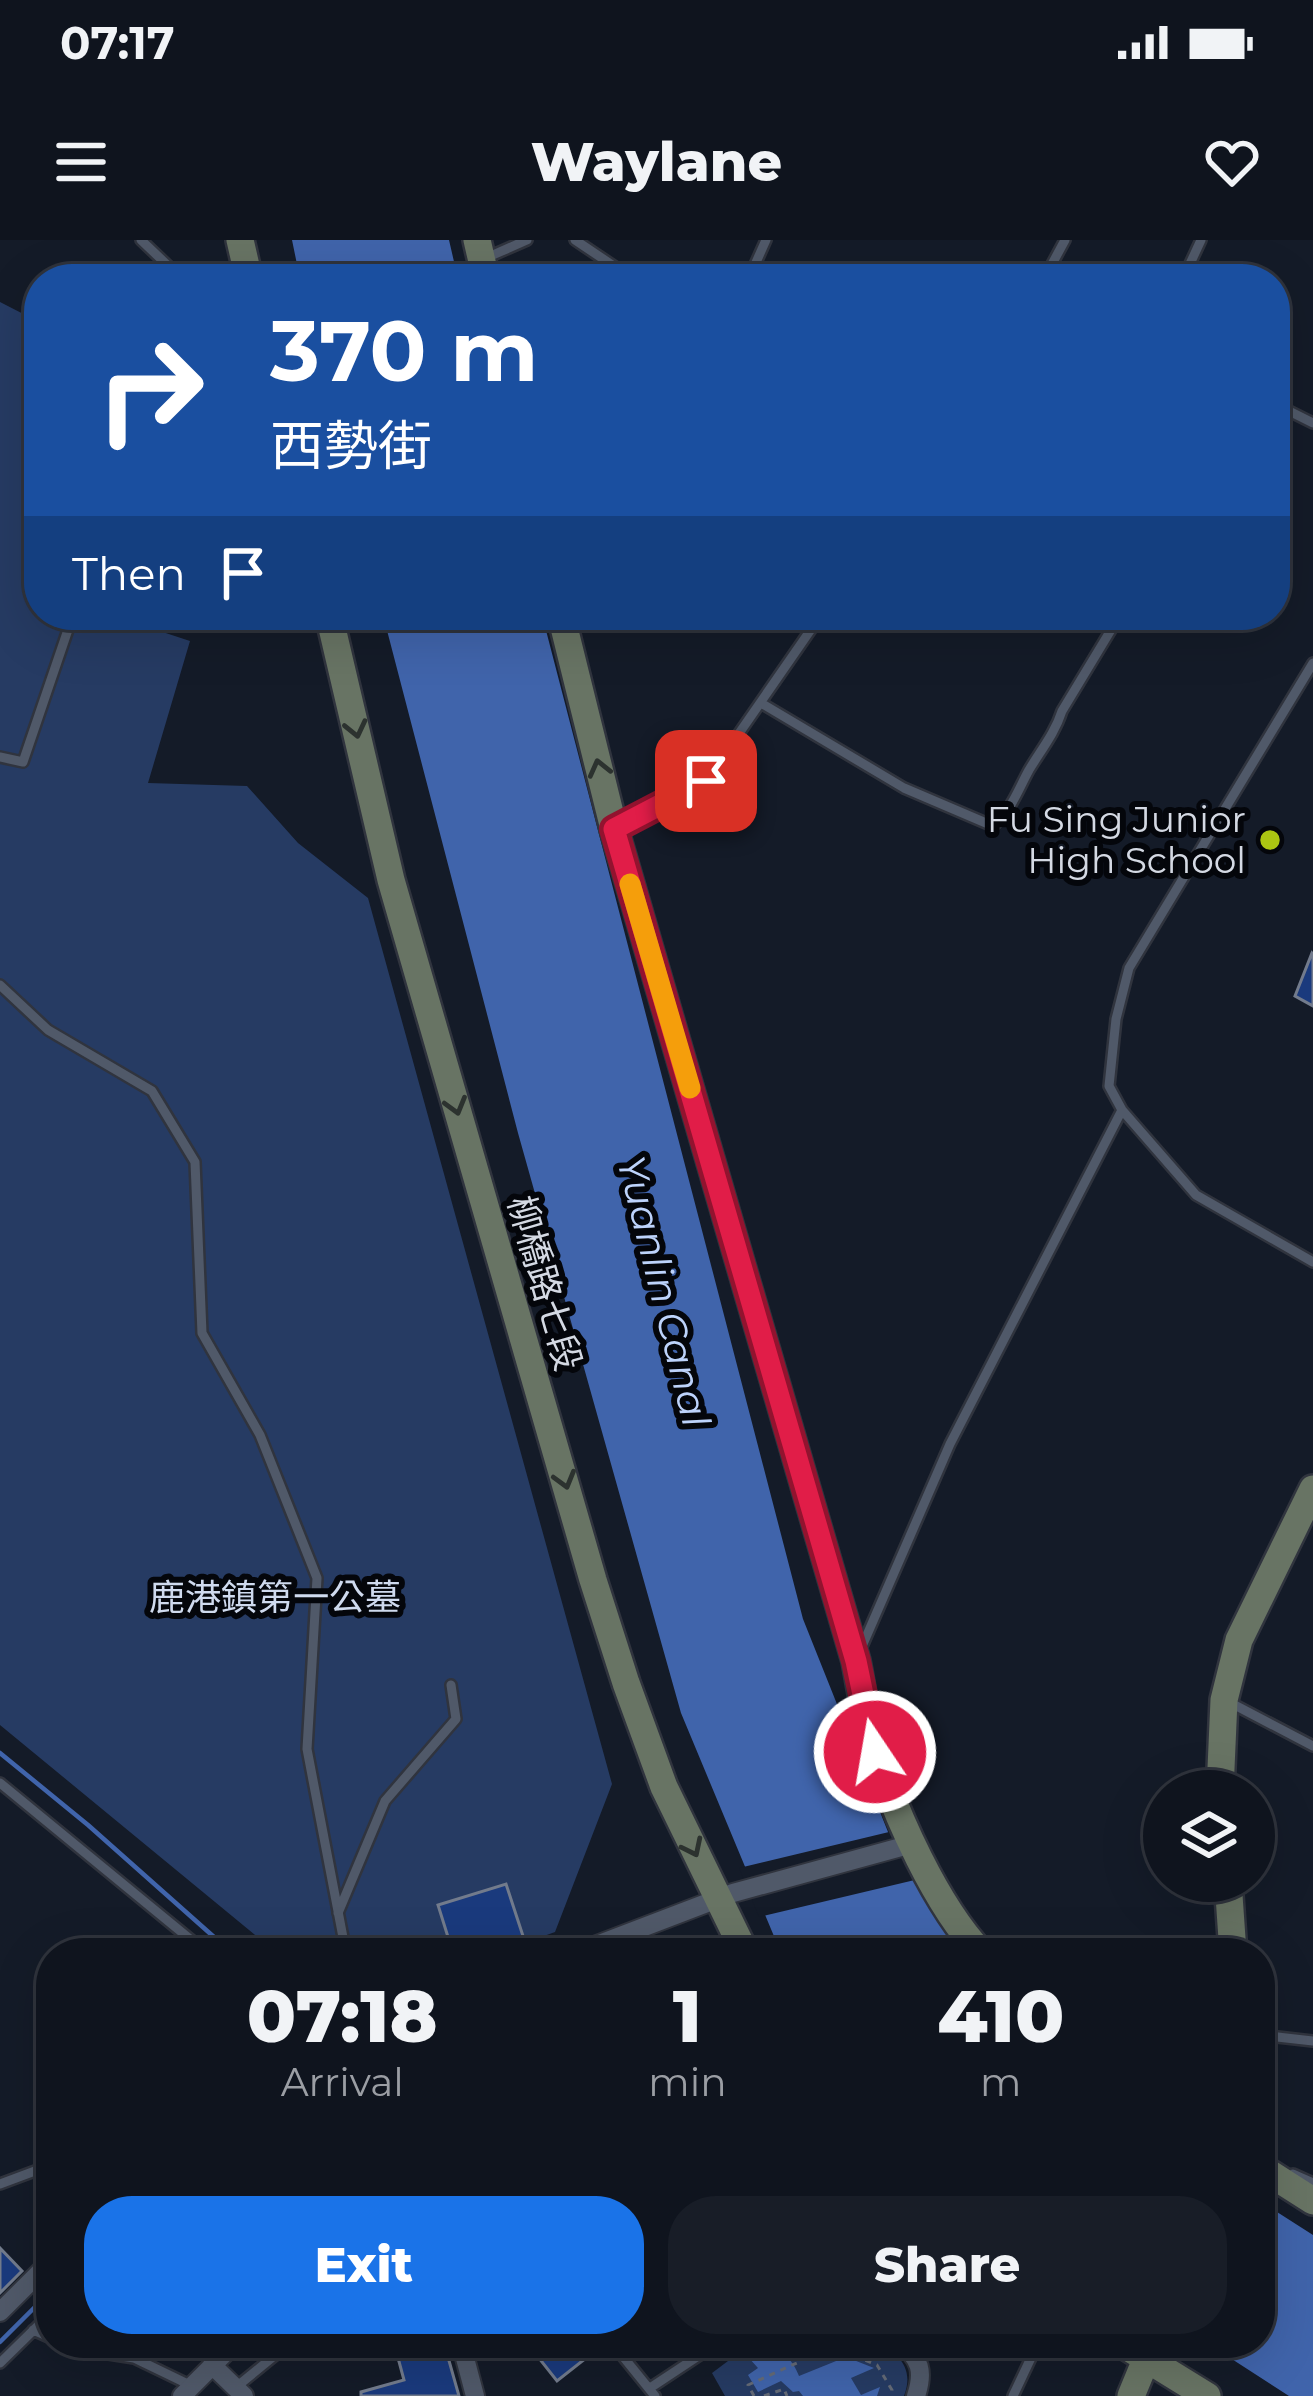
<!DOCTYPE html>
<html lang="en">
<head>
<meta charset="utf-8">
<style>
	:root { --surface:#0f141e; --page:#181d27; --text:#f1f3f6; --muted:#9b9ea4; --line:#2f333c; --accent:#1a73e8 }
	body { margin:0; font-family:Montserrat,"Noto Sans TC",sans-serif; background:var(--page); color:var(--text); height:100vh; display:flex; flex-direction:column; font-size:45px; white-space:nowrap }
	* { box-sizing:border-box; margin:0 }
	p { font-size:39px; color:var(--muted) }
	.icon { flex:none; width:66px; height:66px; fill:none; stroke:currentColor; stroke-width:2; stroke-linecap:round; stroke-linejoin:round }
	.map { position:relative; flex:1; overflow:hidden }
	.side { position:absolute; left:36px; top:1698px; width:1239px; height:420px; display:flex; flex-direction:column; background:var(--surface); border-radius:48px; box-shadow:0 12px 48px #0002,0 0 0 3px var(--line) }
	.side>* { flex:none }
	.top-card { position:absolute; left:24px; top:24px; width:1266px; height:366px; border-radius:48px; box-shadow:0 12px 48px #0002,0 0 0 3px var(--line); background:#1a4fa0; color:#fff; overflow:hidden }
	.buttons { position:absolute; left:1143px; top:1530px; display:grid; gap:24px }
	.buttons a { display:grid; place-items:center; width:132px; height:132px; border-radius:50%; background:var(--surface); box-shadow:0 12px 48px #0002,0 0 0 3px var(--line); font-size:60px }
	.pin { position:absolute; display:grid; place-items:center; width:102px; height:102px; color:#fff; margin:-51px; border-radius:24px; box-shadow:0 6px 18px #0006 }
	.me { position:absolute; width:132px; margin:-66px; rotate:348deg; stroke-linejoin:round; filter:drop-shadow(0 0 9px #0008) }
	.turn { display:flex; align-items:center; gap:42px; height:252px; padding:0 48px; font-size:54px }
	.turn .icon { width:156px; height:156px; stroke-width:2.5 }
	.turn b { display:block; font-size:84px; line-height:102px }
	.then { display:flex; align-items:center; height:114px; padding:0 48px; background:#0003; gap:24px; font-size:45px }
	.eta { display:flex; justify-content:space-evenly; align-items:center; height:204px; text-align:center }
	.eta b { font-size:72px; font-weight:800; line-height:84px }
	.button { display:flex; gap:24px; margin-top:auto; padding:24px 48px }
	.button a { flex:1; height:138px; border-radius:48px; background:var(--accent); color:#fff; font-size:48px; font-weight:800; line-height:138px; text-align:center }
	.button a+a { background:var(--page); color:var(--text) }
	.status { display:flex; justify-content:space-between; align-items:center; height:84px; padding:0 60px; background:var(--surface); direction:ltr }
	.status svg { height:33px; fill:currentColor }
	header { display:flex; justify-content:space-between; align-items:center; height:156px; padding:0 48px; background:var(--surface); font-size:54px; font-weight:800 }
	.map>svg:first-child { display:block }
	.green { fill:#263b63 }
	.water { fill:#4064ab }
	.pier { fill:#141b28 }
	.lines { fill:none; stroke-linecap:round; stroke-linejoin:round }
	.stream { stroke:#4064ab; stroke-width:4.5 }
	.building { fill:#1a3a7d; stroke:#727b8c; stroke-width:3 }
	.lane-casing { stroke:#30343e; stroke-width:14 }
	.street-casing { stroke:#30343e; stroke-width:22 }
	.secondary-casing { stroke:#30343e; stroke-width:32 }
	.path { stroke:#646a76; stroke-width:3; stroke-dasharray:6 6; stroke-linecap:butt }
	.lane { stroke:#505969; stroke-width:9 }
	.street { stroke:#505969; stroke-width:18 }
	.secondary { stroke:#687464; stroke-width:27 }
	.oneway { stroke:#2c322f }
	.route-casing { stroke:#92132f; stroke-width:30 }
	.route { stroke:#e11d48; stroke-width:21 }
	.slow { stroke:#f59e0b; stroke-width:21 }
	.poi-dot { fill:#acc612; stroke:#04060b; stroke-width:4.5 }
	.labels { text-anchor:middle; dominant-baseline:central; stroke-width:12; stroke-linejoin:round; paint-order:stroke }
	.poi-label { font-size:36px; fill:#d4d9e3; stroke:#04060b; text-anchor:end }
	.street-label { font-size:36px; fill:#d4d9e3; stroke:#04060b }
	.park-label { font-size:36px; fill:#cfdaee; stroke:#04060b }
	.water-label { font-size:39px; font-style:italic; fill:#bdd3fb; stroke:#04060b }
</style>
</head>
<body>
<div class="status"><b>07:17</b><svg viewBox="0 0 49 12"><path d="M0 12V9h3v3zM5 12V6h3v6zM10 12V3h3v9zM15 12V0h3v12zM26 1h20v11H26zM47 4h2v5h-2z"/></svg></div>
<header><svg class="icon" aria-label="menu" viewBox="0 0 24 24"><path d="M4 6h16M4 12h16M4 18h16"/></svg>Waylane<svg class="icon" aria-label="heart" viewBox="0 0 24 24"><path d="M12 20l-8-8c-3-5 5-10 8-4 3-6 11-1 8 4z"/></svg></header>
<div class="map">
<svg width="1313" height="2156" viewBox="0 0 1313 2156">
	<rect width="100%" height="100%" fill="#141b28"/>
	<path class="green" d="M0,62L39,82V375H111L190,401L148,543L247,546L298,603L368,658L612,1544L555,1692L497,1713H277L0,1485Z
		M752,2103H873C898,2111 915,2128 904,2156H725L712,2133Z"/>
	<path class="water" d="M292,0H449L458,39H300Z
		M383,375H542L803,1379L898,1617L966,1713H781L681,1473L518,893Z
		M1260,1961L1313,1995V2156H1289L1207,2103H1260Z
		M766,2103C783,2112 792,2118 799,2136L846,2117L874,2128L851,2138L861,2155L880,2147L877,2156H803L799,2151L793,2152L781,2141L758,2152L748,2135L758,2128L748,2117Z"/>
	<path class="pier" d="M889,1592L919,1639L759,1677L739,1628Z"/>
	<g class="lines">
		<path class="stream" d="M0,1513L88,1585L232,1713
			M0,2102L51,2051"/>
	</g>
	<path class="building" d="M1312,713L1313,714V766L1295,756Z
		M506,1644L524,1699L477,1713H453L438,1665Z
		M0,2008L22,2031L0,2053Z
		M394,2103H444L459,2156H361V2152L404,2140Z
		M527,2103H588L595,2111L557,2141Z"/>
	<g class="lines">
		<g class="lane-casing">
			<path id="lane" d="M141,0L182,39
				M575,0L633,39
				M486,18L527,0
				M749,38L766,0
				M1044,39L1065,0
				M1183,39L1201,0
				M1275,164L1313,183
				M761,463L904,548L993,586C1011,571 1018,550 1029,530C1041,510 1055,493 1062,471L1120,375
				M0,517L23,522L73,375
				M619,586L706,541L821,375
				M0,745L48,790L152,851L195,922L202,1093L260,1195L317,1338L307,1509L346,1713
				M1122,870L1196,955L1313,1022
				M860,1411L950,1204L1122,870L1109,846L1116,779L1129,728L1313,423
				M1227,1461L1313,1506
				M0,1543L207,1713
				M338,1673L385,1561L456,1479L451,1445
				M1260,1795L1313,1801
				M1293,1934L1313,1943
				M0,1944L51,1925
				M33,2090L51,2098
				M61,2103L71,2108L134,2118L192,2146
				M612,2103L655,2156
				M0,2123L51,2073
				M235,2148L290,2103
				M650,2148L718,2103
				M1013,2156L1038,2103"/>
		</g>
		<g class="street-casing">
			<path id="street" d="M576,1713L733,1653L912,1604
				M0,2072L51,2021
				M461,2103L475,2156
				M899,2103C921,2118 924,2132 916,2156
				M212,2125L244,2156
				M182,2156L235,2103"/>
		</g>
		<g class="secondary-casing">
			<path id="secondary" d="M240,0L249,39
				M477,0L486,39
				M329,375L391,640L593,1340L626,1443L664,1547L745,1713
				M561,375L614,589L856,1421C862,1451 866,1484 876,1513C896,1576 936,1665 981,1713
				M1220,1551L1224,1460L1239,1400L1313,1249
				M1228,1641L1233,1713
				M1260,1927L1313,1961
				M1121,2103L1207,2156
				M1131,2156L1152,2105"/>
		</g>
		<path class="path" d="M786,2103L798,2120
			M754,2156L748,2145L799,2122L809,2108L845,2112L877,2125L892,2150L890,2156
			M764,2156L784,2149L787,2156"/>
		<use href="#lane" class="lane"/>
		<use href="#street" class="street"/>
		<use href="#secondary" class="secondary"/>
	</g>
	<defs><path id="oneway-chevron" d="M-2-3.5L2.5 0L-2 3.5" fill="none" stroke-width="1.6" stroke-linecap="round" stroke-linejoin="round" transform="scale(3)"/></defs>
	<g class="oneway">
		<use href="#oneway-chevron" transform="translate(356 489) rotate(77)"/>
		<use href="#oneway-chevron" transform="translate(599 528) rotate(-104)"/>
		<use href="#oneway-chevron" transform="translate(456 866) rotate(74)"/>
		<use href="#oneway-chevron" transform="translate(565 1240) rotate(74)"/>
		<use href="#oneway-chevron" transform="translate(693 1608) rotate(64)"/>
	</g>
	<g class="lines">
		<g class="route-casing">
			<path id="route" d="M706,541L614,589L856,1421L875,1512"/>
		</g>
		<use href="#route" class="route"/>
		<path class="slow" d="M630,644L690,848"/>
	</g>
	<circle class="poi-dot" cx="1270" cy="600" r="12"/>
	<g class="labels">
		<g class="poi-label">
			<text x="1246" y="579">Fu Sing Junior<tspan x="1246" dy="41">High School</tspan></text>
		</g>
		<g class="street-label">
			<text transform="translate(545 1043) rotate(74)">柳橋路七段</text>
		</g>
		<g class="park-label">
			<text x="275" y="1357">鹿港鎮第一公墓</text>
		</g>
		<g class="water-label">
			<text transform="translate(664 1051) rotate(76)">Yuanlin Canal</text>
		</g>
	</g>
</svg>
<div class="buttons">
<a><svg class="icon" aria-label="layers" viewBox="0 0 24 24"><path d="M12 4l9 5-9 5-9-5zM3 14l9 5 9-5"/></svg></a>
</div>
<div class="pin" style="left:706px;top:541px;background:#d93025"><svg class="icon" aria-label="arrive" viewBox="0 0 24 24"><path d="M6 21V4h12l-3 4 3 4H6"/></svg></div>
<svg class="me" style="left:875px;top:1512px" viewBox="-20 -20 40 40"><circle r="17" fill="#e11d48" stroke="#fff" stroke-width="3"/><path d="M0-11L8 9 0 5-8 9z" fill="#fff"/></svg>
<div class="top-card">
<div class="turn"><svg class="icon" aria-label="right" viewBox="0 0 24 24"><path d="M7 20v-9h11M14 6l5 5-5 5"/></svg><div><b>370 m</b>西勢街</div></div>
<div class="then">Then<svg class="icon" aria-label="arrive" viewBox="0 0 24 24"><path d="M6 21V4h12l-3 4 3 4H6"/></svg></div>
</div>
<section class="side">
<div class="eta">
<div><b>07:18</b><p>Arrival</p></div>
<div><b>1</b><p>min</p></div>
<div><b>410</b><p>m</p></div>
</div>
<div class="button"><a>Exit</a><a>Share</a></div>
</section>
</div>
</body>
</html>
